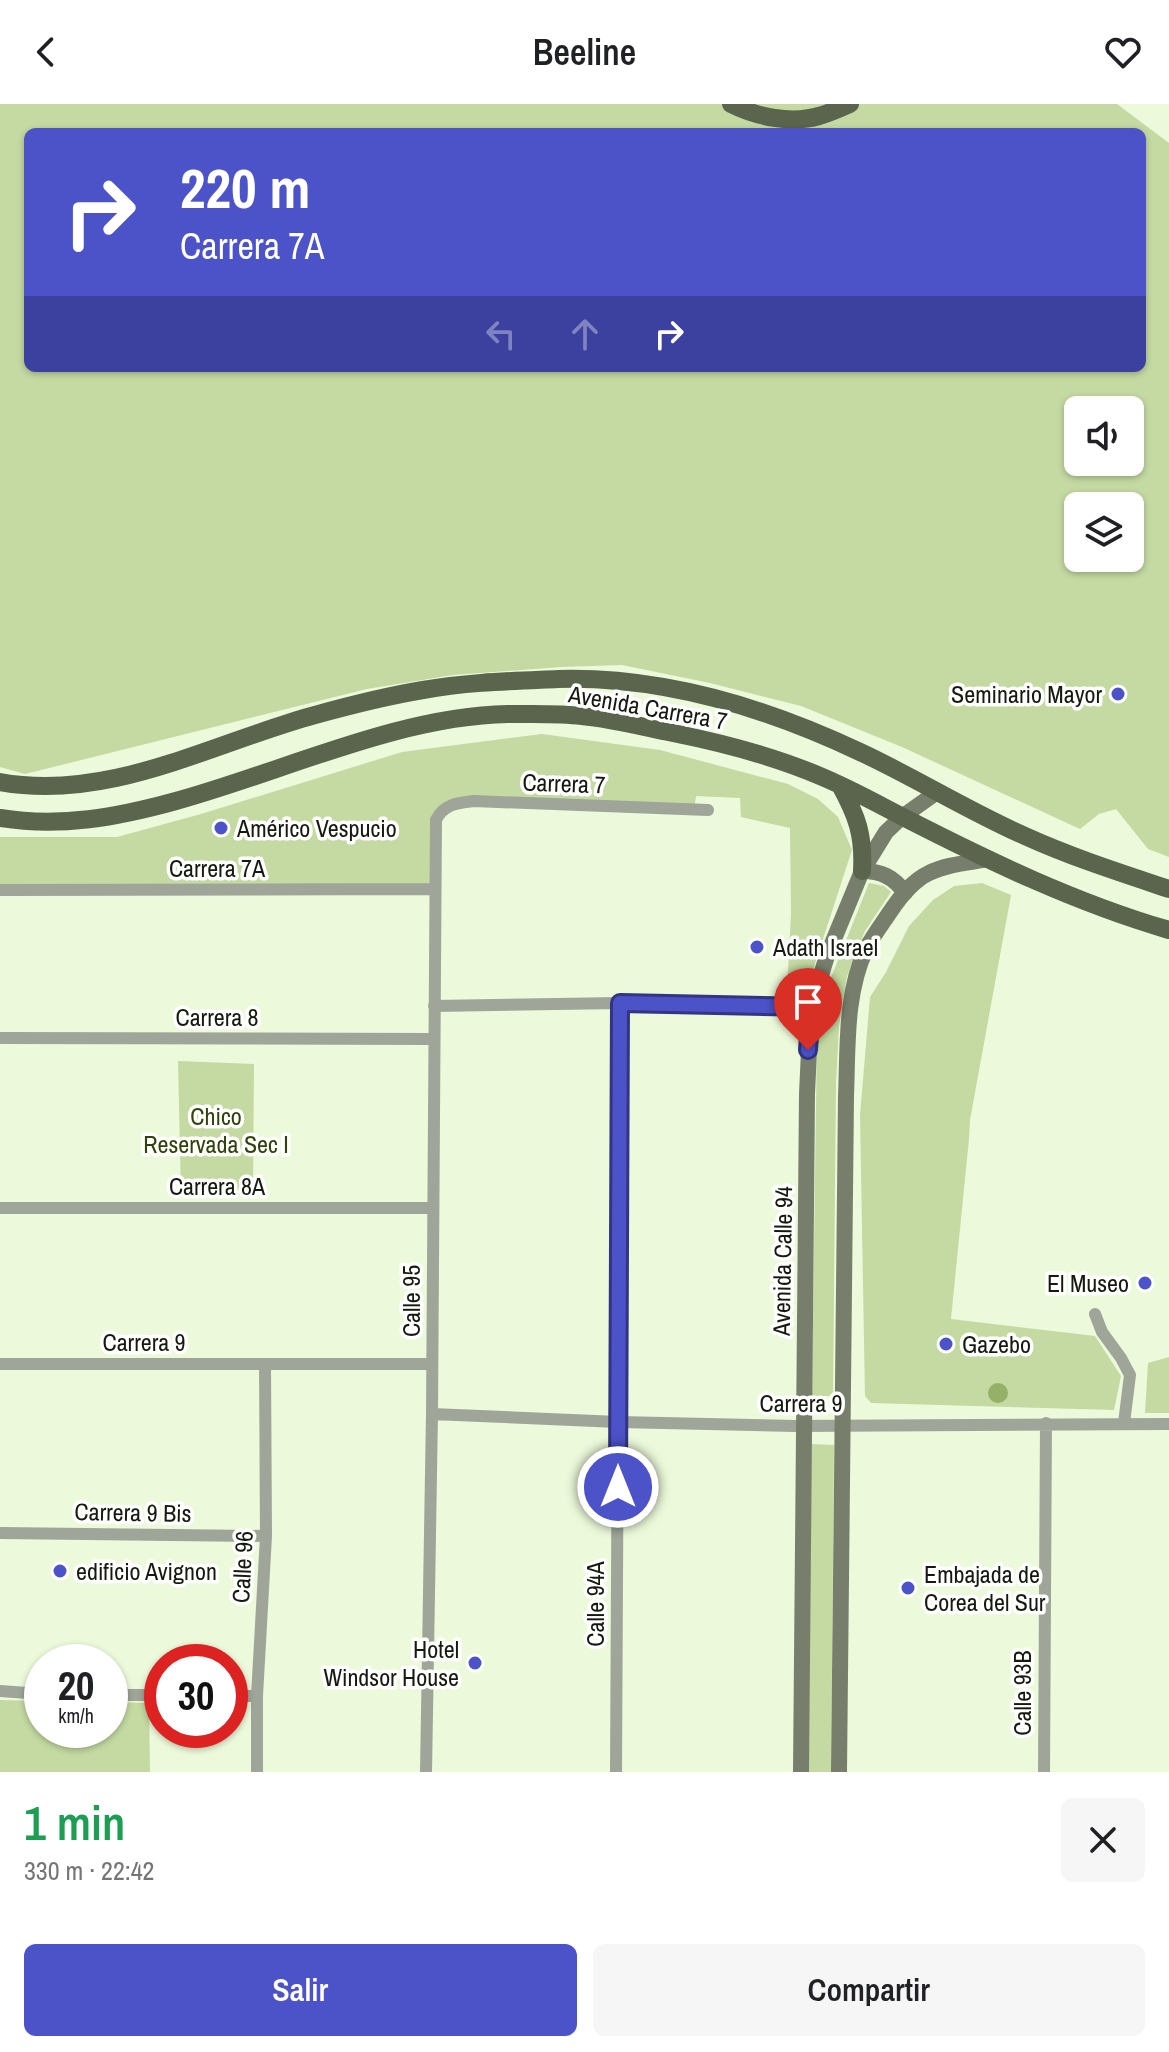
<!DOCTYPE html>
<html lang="es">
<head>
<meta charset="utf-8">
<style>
	:root { --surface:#fff; --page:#f6f6f6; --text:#202124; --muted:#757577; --accent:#4c52c8 }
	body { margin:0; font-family:"Archivo Narrow",sans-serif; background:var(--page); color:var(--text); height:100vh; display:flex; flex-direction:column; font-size:30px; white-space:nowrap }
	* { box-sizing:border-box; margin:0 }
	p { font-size:26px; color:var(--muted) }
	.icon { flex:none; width:44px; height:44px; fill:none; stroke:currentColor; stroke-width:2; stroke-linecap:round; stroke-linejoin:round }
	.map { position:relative; height:1668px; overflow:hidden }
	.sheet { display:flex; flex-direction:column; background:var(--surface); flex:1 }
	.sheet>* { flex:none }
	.top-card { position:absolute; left:24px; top:24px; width:1122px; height:244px; border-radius:12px; box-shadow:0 2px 6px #0004; background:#4c52c8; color:#fff; overflow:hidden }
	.tools { position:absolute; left:1064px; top:292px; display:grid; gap:16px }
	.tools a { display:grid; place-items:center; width:80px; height:80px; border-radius:12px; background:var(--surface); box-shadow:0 2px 6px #0004; font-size:40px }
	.speed { position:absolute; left:24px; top:1540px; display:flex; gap:16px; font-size:40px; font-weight:700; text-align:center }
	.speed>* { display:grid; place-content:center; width:104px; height:104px; border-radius:50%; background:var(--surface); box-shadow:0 2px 6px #0004; line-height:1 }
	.speed small { font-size:20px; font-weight:400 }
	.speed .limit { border:12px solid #d22; background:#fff; color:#111 }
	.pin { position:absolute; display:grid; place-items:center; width:68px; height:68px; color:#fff; margin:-82px -34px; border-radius:50% 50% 50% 0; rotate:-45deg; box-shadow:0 0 8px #0007 }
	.pin .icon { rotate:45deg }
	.me { position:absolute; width:88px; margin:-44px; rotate:0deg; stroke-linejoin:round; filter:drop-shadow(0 0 6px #0008) }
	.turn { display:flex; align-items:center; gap:28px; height:168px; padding:0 24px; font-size:36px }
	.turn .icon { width:104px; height:104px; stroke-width:2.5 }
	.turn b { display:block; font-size:56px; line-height:68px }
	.lanes { display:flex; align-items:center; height:76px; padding:0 24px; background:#0003; justify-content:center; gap:40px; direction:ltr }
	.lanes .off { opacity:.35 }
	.round { display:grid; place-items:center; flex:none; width:84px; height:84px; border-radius:12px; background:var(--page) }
	.head { display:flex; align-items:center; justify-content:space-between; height:136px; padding:0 24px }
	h1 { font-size:48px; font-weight:600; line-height:60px; color:#1e9e55 }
	.action { display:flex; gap:16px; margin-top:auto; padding:16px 24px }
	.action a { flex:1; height:92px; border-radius:12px; background:var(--accent); color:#fff; font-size:32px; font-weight:600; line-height:92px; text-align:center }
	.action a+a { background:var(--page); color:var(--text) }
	header { display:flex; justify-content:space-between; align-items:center; height:104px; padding:0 24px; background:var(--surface); font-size:36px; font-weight:600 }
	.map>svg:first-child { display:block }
	.green { fill:#c4daa2; fill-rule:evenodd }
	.water { fill:#95b067 }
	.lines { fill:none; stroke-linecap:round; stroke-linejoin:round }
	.street { stroke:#9fa598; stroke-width:12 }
	.secondary { stroke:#777f6c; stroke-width:16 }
	.primary { stroke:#5b644d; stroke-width:18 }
	.route-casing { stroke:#313582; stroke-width:20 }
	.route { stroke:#4c52c8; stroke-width:14 }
	.poi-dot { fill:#4c52c8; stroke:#fff; stroke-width:3 }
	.labels { text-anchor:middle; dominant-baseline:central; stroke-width:7; stroke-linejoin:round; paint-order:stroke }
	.poi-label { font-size:24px; fill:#15190e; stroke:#fff; text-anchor:start }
	.street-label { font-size:24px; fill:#15190e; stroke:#fff }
	.park-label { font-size:24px; fill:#31410a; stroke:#fff }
</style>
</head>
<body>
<header><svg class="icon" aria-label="back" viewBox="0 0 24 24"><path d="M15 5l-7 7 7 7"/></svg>Beeline<svg class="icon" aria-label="heart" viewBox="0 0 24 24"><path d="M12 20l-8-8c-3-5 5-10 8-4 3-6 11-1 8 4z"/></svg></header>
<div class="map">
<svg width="1169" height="1668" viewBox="0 0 1169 1668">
	<rect width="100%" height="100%" fill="#ecf9da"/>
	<path class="green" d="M0,0H1117L1169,39V753L1148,745L1116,705L1099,710L1080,725L902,643L801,602L710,579L622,561L561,563L453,571L367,585L25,670L0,663ZM28,28H1142V264H28ZM1078,306H1130V358H1078ZM1078,402H1130V454H1078Z
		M542,630L660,646L788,680L818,695L838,713L852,746L806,887L787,886L791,810L790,724L741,713L740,694L696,692L694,706L474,697L440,707L435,785L0,786V733H117L201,710L402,648Z
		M869,779L884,782L891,788L865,827L847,872L839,922L836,980L833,1292H812L817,930L822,896Z
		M982,779L1011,791L970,1016L969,1035L951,1215L1095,1232L1121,1272L1114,1306L871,1299L865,1292L860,1011L870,893L886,868L909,822L933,796L954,782Z
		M178,957L254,960L253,1091L181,1092Z
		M1169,1253V1309H1145L1148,1259Z
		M811,1340L834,1341L831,1668H808Z
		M0,1596L42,1597V1626H110V1598L149,1599L150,1668H0Z"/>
	<path class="water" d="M988 1289a10 10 0 1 1 20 0a10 10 0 1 1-20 0Z"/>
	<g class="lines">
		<path class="street" d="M0,786L435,785
			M434,902L620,899L811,903
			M0,934L434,935
			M0,1104H433
			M1095,1210L1102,1228L1121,1254L1130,1271L1124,1319
			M0,1260H432
			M432,1310L618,1318L795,1322L1169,1320
			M0,1429L266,1432
			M0,1587L42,1590
			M110,1591H162
			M230,1592H257
			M257,1668V1592L266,1432L265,1260
			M426,1668L432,1310L436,716C444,700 457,699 474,697L708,706
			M616,1668L620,899
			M1044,1668L1046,1319"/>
		<path class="secondary" d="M862,767C881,767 894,773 905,789
			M801,1668L807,990L811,903L827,852L862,767L886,728L902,713L937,688
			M839,1668L846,992C848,943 845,890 866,845C873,832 882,820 890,808C900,793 912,777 929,769C947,760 969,759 989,755"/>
		<path class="primary" d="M731,0C757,13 791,20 819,12C830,9 840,4 850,0
			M0,678C109,698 212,639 315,611C351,601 387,592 423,586C467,578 513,577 558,575C662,572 767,604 860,648C916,674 968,707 1025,732C1071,753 1121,769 1169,785
			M840,681C857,712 864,731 862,767
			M0,714C60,724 118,713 176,697C282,668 398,612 508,610C533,610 558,609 582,612C613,615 643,623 673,629C723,639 773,652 820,672C849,684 876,699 903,713C989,757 1076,799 1169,826"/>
	</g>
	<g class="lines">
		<g class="route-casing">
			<path id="route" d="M618,1383L620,899L811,903L808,946"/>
		</g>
		<use href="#route" class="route"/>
	</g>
	<g class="poi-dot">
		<circle cx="1118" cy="590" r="8"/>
		<circle cx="221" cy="724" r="8"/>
		<circle cx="757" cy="843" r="8"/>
		<circle cx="1145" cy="1179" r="8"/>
		<circle cx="946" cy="1240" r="8"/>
		<circle cx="60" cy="1467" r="8"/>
		<circle cx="908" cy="1484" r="8"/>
		<circle cx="475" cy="1559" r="8"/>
	</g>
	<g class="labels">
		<g class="poi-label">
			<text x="1102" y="590" text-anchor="end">Seminario Mayor</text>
			<text x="237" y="724">Américo Vespucio</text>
			<text x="773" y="843">Adath Israel</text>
			<text x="1129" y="1179" text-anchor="end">El Museo</text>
			<text x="962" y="1240">Gazebo</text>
			<text x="76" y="1467">edificio Avignon</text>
			<text x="924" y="1470">Embajada de<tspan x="924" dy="28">Corea del Sur</tspan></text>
			<text x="459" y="1545" text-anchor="end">Hotel<tspan x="459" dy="28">Windsor House</tspan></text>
		</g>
		<g class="street-label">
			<text transform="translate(648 603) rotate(10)">Avenida Carrera 7</text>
			<text transform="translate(564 679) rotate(2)">Carrera 7</text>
			<text x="217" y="764">Carrera 7A</text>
			<text x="217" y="913">Carrera 8</text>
			<text x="217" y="1082">Carrera 8A</text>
			<text transform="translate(782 1157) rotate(-89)">Avenida Calle 94</text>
			<text transform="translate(411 1197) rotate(-90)">Calle 95</text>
			<text x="144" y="1238">Carrera 9</text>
			<text x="801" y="1299">Carrera 9</text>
			<text transform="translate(133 1408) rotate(1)">Carrera 9 Bis</text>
			<text transform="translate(242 1463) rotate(-87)">Calle 96</text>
			<text transform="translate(595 1500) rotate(-90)">Calle 94A</text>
			<text transform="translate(1022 1589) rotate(-90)">Calle 93B</text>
		</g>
		<g class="park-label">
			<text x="216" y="1012">Chico<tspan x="216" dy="28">Reservada Sec I</tspan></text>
		</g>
	</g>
</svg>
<div class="tools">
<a><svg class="icon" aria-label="sound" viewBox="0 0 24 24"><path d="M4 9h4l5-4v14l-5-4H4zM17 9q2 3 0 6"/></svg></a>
<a><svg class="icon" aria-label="layers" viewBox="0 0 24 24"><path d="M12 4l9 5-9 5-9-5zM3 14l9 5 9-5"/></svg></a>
</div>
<div class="speed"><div>20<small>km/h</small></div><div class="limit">30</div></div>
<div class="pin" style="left:808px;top:946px;background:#d93025"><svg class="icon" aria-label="arrive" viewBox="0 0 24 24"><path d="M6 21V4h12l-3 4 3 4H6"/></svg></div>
<svg class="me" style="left:618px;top:1383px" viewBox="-20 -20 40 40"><circle r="17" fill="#4c52c8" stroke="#fff" stroke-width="3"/><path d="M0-11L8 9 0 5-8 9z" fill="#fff"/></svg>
<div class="top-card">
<div class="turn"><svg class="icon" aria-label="right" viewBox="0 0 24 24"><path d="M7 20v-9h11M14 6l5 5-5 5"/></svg><div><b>220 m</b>Carrera 7A</div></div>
<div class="lanes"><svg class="icon off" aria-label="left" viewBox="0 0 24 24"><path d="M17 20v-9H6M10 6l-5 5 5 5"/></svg><svg class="icon off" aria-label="ahead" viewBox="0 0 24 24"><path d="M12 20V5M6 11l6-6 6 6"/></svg><svg class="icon" aria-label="right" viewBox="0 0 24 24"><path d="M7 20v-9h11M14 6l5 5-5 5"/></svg></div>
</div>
</div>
<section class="sheet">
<div class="head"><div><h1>1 min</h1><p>330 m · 22:42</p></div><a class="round"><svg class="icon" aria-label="close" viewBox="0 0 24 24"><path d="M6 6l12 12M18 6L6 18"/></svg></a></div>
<div class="action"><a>Salir</a><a>Compartir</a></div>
</section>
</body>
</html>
